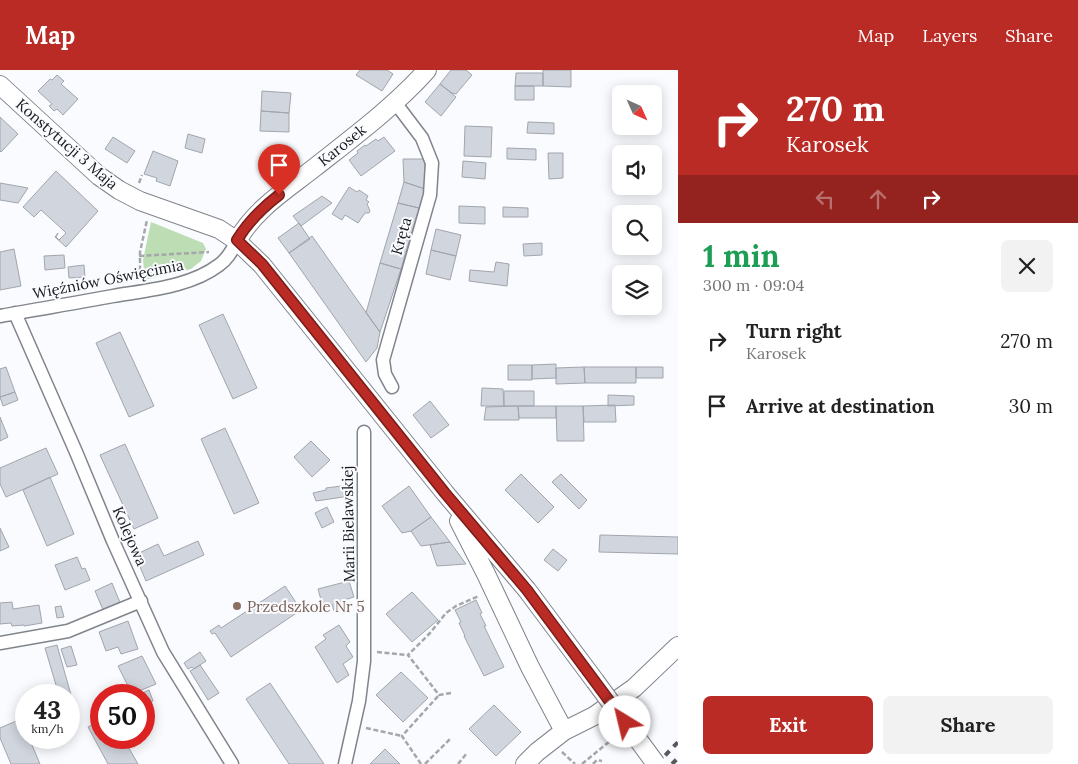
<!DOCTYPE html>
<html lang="en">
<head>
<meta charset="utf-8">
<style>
	:root { --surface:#fff; --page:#f2f2f2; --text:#222; --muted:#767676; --accent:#ba2b26 }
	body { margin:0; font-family:Lora,serif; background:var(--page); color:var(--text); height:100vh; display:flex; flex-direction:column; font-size:19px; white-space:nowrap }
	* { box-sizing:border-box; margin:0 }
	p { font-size:16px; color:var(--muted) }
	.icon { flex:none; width:28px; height:28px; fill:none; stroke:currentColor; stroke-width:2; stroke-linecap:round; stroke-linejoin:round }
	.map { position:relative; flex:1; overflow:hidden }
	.drawer { display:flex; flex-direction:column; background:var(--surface); width:400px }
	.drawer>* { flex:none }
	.guide { background:#ba2b26; color:#fff; overflow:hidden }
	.needle { width:32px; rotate:135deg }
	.tools { position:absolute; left:612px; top:15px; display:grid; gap:10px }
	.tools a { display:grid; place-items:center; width:50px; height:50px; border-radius:8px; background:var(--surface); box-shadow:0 2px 12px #0003; font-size:25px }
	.speed { position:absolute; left:15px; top:614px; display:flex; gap:10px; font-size:25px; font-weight:700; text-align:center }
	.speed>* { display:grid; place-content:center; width:65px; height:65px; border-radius:50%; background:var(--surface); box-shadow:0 2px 12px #0003; line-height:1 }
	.speed small { font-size:12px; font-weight:400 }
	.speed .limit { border:8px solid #d22; background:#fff; color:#111 }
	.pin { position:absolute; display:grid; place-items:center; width:42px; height:42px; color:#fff; margin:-51px -21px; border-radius:50% 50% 50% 0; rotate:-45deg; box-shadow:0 0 5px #0007 }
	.pin .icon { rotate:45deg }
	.me { position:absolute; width:55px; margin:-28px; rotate:324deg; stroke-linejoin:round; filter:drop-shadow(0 0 4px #0008) }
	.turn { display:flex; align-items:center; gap:18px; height:105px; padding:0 25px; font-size:22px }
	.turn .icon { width:65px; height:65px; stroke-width:2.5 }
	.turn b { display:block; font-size:35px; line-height:42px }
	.lanes { display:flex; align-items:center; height:48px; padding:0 25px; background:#0003; justify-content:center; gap:25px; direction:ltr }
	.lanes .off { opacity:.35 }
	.round { display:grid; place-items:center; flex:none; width:52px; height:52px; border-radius:8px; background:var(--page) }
	.headline { display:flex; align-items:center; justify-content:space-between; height:85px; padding:0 25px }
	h1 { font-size:30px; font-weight:700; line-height:38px; color:#1e9e55 }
	.button { display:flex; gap:10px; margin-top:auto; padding:10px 25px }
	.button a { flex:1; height:58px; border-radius:8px; background:var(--accent); color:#fff; font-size:20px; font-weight:700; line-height:58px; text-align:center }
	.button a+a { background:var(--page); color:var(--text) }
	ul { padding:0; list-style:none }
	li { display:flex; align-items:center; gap:15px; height:65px; padding:0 25px }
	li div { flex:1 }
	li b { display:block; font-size:19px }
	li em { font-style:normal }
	header { display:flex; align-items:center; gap:30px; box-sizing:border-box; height:70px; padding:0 25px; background:var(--accent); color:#fff }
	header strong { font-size:24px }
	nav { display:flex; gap:28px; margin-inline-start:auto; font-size:18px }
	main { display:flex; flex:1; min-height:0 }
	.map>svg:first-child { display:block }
	.green { fill:#bdddb4 }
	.building { fill:#d1d5dd; stroke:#a1a5ad }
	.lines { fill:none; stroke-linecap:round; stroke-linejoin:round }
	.street-casing { stroke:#80848b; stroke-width:15 }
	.secondary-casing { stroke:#80848b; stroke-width:20 }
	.path { stroke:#a5a7aa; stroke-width:2.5; stroke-dasharray:5 2.5; stroke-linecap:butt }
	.street { stroke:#fff; stroke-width:12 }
	.secondary { stroke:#fff; stroke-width:18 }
	.rail { stroke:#57595c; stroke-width:4; stroke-dasharray:6 6; stroke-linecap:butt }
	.secondary-bridge-casing { stroke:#80848b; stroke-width:20; stroke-linecap:butt }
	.secondary-bridge { stroke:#fff; stroke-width:18 }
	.route-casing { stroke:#791c19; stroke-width:12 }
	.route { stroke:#ba2b26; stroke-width:9 }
	.education-dot { fill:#8d6e63; stroke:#f9fbfe; stroke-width:2 }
	.labels { text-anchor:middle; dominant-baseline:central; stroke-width:4; stroke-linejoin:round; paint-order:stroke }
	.street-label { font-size:15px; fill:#17191c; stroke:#f9fbfe }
	.education-label { font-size:15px; fill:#785e54; stroke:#f9fbfe; text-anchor:start }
</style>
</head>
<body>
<header>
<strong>Map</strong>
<nav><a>Map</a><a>Layers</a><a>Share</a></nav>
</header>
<main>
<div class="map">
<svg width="678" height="694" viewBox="0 0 678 694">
	<rect width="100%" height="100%" fill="#f9fbfe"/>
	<path class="green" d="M151,152L203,173L206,179L201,191L191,199L145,210L143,190Z"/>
	<path class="building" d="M360,0H387L393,4L382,21L356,5Z
		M451,0H466L472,5L456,24L452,23L440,14Z
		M543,0H571V17L543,16Z
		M516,3H543V16H515Z
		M57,5L64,11L61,14L78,29L63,45L57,39L54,41L49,36L52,34L38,21L50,9L52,10Z
		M440,14L456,27L441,46L425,32Z
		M515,16H534V30H515Z
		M262,21L291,23L289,43L261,41Z
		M261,41L289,43V62L260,61Z
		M0,47L18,64L1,82L0,81Z
		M528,52L554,53V64L527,63Z
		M465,56L492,57L491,87L464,86Z
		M188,64L205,69L202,83L185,78Z
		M113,67L135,81L127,93L105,79Z
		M384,67L395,81L361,106L349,90L358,83L357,81L365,75L366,76L376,69L378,71Z
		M507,78L536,79V90L507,89Z
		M153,81L178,91L170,116L156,111L157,108L144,104Z
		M548,83H563V108L549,109Z
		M403,89H425V119L404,112Z
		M463,91L486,93L485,109L462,107Z
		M56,101L98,141L66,177L55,167L58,163L56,167L59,170L66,163L62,159L41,140L34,147L23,137Z
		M404,112L425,119L419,138L398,133Z
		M0,113L28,118L18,133L0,130Z
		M349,117L357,122L359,120L368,126L366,130L369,132L367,134L370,141L369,143H365L358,153L345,145L342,150L332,144Z
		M322,126L332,133L301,156L293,146Z
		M398,133L419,138L401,199L380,193Z
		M459,136L485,137V154L459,153Z
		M503,137L528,138V147H503Z
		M299,153L310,169L289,183L278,168Z
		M436,159L461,165L456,186L431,180Z
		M312,166L380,262L377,278L366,292L289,183Z
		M542,173V185L524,186L523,174Z
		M14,179L21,216L0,220V182Z
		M431,180L456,186L450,210L426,204Z
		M64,185L65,198L45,200L44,186Z
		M496,192L509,194L507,216L469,211L470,200L494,202Z
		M380,193L401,199L380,262L366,243Z
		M84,195L85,207L69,208L68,197Z
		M223,244L257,318L233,329L199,255Z
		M120,262L154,336L129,347L96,273Z
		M556,294V308L532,309V295Z
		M508,295H532V310H508Z
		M6,297L15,322L0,327V299Z
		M584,297L585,313L556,314V298Z
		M584,297H636V313H585Z
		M636,297H663V308H636Z
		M482,318L503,319L504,336H481Z
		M504,321H534V336H504Z
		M15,322L18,330L3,336L0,327Z
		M608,325L634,326V335L608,336Z
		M430,331L449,355L431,368L413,345Z
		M615,335L616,352H584L583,336Z
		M518,336H556V348H519Z
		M518,336L519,350H484L486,337Z
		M556,336H583L584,371H557Z
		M0,347L8,367L0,371Z
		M225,358L259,433L234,444L201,369Z
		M311,371L330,390L312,407L294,387Z
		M125,374L158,448L134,459L100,385Z
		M46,378L58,404L6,427L0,414V398Z
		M521,404L554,437L538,453L505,420Z
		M561,404L587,430L579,439L552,412Z
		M50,407L74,464L47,476L23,420Z
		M349,415L350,426L316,431L313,423L326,420V418Z
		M409,416L431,447L411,461L402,463L382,436Z
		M327,437L334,452L322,458L315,443Z
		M431,447L450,472L421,476L411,461Z
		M0,458L9,477L0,481Z
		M600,465L678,467V484L599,482Z
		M198,471L204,485L146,511L135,485L158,474L164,486Z
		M450,472L466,494L437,496L430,475Z
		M553,479L567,490L558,501L544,490Z
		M77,487L82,499L85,498L90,510L65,520L55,495Z
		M349,511L354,527L341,531L343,538L334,541L332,534L323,537L318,519Z
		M112,513L121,535L104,542L95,521Z
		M285,516L301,540L231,587L215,563L212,564L210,561L219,555L221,558Z
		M412,522L438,550L412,572L386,544Z
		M476,530L482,543L480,544L486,556H484L504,597L484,606L464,566H465L459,553L461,552L455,540Z
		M12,532L13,539L39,535L42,553L24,556V555L12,556L11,553L0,554V533Z
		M61,536L64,547L57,548L55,537Z
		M128,551L138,579L121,584L118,577L106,581L99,562Z
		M339,555L350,572L346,576L353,587L343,594L349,605L337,613L315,577L326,569L323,565Z
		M57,575L71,625H59L45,578Z
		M71,576L77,595L67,597L61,579Z
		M200,582L206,591L194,599L192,597L188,599L184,593Z
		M142,586L156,614L132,624L118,596Z
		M200,595L219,623L208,630L190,601Z
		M401,602L428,628L403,652L376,625Z
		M270,613L324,694H289L246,629Z
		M149,620L153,631L144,635V625H138Z
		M494,635L521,662L496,686L469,659Z
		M21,649L26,661V668H29L40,694H11L0,668V658Z
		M101,650V668H123L138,694H108L88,657Z
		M385,679L400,694H370Z"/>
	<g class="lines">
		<g class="street-casing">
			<path id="street" d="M15,243L76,382L113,471L163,582L232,694
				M0,246C38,239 76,233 113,226C148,220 190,217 219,195C228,189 232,180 237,171
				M392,317L385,304L383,290L430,125L432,93L422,68L394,31
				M0,573L68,561L141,531
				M345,694L359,631L364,591V362"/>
		</g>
		<g class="secondary-casing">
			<path id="secondary" d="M0,15L99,106L119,120L140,131L219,159L237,171L262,195L445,423L527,520L595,611
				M237,171C255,139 286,120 314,98C352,68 395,36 427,0
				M459,451L486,504L530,597L564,661
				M525,694L537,682L564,661L594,646L634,618L678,576"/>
		</g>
		<path class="path" d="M139,113L142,105
			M139,186L209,182
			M140,208V182L147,150
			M377,582L408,585
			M451,623L439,625L408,585L430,563L446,543L456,536L479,526
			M366,658L402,666
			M562,682L575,694
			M421,694L402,666L439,625
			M425,694L451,668
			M458,694L467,683
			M582,694L616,666
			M593,694L597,690L602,691"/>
		<use href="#street" class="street"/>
		<use href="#secondary" class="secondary"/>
		<path class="rail" d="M657,694L678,672
			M672,694L678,688"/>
		<g class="secondary-bridge-casing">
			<path id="secondary-bridge" d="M595,611L656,694"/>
		</g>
		<use href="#secondary-bridge" class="secondary-bridge"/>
	</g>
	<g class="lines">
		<g class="route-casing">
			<path id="route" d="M279,125C262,138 248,152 237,170L262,194L445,423L527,520L625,652"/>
		</g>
		<use href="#route" class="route"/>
	</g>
	<circle class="education-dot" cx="237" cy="536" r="5"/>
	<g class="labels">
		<g class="street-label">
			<text transform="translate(67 74) rotate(41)">Konstytucji 3 Maja</text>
			<text transform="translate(342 75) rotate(-39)">Karosek</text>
			<text transform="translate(401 166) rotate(-74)">Kręta</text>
			<text transform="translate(108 209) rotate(-11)">Więźniów Oświęcimia</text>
			<text transform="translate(348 454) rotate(-91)">Marii Bielawskiej</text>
			<text transform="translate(130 466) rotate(66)">Kolejowa</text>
		</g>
		<g class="education-label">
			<text x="247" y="536">Przedszkole Nr 5</text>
		</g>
	</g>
</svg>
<div class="tools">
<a><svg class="needle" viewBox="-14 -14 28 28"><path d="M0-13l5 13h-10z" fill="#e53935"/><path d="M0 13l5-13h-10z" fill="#767676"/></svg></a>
<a><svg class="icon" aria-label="sound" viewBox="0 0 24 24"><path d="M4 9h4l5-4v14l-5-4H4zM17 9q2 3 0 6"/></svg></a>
<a><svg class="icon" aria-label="search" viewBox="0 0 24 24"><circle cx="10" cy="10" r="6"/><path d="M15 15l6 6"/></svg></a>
<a><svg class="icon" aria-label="layers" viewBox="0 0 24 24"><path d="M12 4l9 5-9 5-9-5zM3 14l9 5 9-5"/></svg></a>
</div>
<div class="speed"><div>43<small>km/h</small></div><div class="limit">50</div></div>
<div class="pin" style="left:279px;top:125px;background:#d93025"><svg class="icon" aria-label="arrive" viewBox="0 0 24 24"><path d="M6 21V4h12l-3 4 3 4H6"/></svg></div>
<svg class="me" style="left:625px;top:652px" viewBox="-20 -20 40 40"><circle r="19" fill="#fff"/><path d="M0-13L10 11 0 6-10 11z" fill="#ba2b26"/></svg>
</div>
<section class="drawer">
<div class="guide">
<div class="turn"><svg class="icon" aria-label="right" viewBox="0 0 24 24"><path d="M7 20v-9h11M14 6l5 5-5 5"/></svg><div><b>270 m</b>Karosek</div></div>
<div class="lanes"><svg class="icon off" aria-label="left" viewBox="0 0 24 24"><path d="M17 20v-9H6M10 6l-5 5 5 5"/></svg><svg class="icon off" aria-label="ahead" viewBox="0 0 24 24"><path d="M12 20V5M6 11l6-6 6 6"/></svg><svg class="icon" aria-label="right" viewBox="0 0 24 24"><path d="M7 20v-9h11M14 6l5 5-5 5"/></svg></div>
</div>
<div class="headline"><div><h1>1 min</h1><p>300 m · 09:04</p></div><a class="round"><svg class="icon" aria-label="close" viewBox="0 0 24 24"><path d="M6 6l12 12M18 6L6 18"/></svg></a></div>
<ul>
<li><svg class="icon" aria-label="right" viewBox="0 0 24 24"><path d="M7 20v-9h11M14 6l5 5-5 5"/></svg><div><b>Turn right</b><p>Karosek</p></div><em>270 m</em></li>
<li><svg class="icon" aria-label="arrive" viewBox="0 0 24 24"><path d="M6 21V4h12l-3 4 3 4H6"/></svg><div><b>Arrive at destination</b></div><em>30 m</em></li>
</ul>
<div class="button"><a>Exit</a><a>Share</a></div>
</section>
</main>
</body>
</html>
